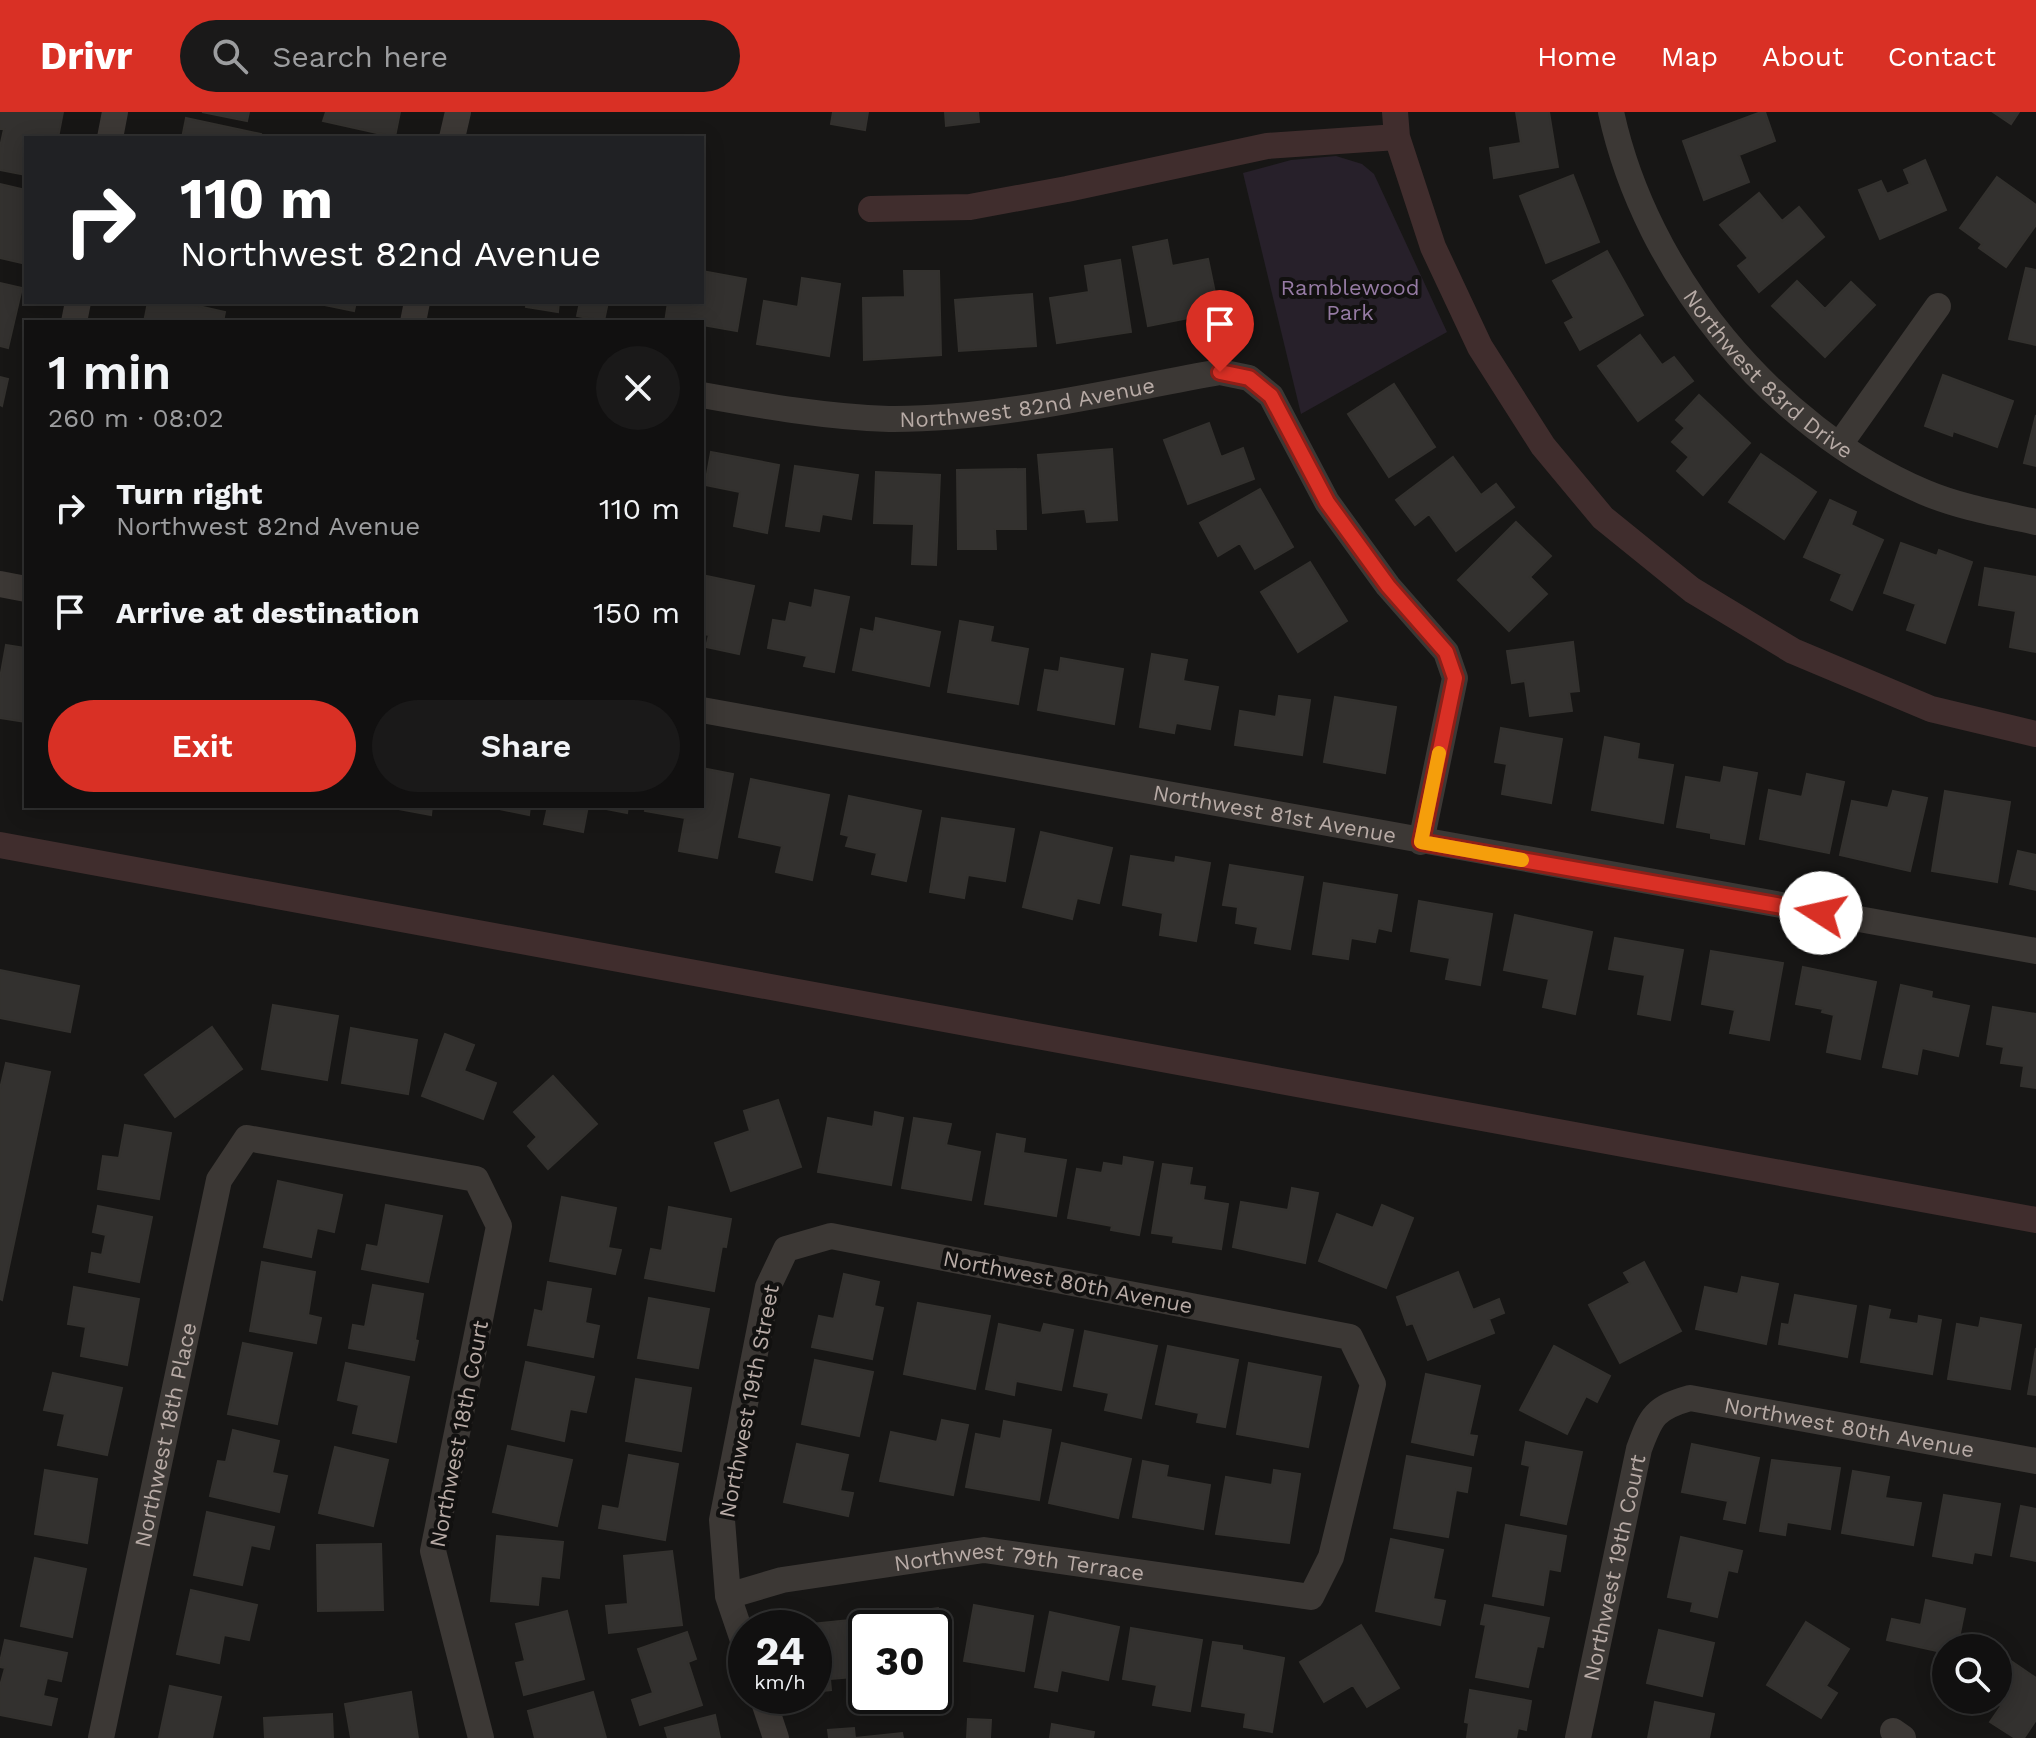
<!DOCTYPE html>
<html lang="en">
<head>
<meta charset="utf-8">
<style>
	:root { --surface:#111010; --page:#1a1919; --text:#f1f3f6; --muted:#9c9d9f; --line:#303030; --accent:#d93025 }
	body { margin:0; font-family:"Work Sans",sans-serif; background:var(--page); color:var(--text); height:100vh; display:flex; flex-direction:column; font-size:30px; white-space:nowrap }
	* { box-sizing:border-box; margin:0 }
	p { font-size:26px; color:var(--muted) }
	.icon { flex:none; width:44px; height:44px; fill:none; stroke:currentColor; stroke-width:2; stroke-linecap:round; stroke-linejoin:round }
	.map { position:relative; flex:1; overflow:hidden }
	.sheet { position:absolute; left:24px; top:208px; width:680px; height:488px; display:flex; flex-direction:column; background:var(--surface); border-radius:0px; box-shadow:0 4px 20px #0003,0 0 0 2px var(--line) }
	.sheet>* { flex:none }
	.banner { position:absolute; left:24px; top:24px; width:680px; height:168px; border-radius:0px; box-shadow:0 4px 20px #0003,0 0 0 2px var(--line); background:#202124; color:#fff; overflow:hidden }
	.buttons { position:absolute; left:1932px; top:1522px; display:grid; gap:16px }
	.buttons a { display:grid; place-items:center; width:80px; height:80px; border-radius:50%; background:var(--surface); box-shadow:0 4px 20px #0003,0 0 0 2px var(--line); font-size:40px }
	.speed { position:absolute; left:728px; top:1498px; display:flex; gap:16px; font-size:40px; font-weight:700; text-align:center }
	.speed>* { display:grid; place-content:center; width:104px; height:104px; border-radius:50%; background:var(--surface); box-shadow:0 4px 20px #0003,0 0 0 2px var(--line); line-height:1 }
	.speed small { font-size:20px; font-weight:400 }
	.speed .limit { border:4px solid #111; border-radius:12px; background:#fff; color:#111 }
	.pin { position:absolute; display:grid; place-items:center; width:68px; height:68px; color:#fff; margin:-82px -34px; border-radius:50% 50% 50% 0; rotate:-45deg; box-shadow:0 0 8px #0007 }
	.pin .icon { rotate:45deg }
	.me { position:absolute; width:88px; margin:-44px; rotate:280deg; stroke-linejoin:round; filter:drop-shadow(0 0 6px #0008) }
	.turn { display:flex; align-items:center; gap:28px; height:168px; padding:0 24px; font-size:36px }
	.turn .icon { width:104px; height:104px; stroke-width:2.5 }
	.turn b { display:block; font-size:56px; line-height:68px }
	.round { display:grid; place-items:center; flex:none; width:84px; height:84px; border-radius:42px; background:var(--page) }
	.summary { display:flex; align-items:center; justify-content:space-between; height:136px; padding:0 24px }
	h1 { font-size:48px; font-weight:600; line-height:60px }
	.primary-button { display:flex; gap:16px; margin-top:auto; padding:16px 24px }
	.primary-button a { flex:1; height:92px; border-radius:48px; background:var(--accent); color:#fff; font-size:32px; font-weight:600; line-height:92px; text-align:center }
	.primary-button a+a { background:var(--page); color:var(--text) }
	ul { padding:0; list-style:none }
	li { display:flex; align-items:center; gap:24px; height:104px; padding:0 24px }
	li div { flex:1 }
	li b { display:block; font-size:30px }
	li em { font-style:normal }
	header { display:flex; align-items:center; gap:48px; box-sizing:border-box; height:112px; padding:0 40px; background:var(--accent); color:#fff }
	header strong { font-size:38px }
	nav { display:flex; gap:44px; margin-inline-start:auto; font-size:28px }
	.search { width:560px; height:72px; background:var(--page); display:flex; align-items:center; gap:20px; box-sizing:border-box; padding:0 28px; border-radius:44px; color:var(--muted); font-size:30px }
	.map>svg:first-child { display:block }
	.green { fill:#27202a }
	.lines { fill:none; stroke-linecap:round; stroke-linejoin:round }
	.canal { stroke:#402d2d; stroke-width:26 }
	.building { fill:#33312f; stroke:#33312e; stroke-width:2 }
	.street { stroke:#3c3835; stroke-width:26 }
	.route-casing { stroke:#8d1f18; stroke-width:20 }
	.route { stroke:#d93025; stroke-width:14 }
	.slow { stroke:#f59e0b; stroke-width:14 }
	.labels { text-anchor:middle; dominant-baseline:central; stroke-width:8; stroke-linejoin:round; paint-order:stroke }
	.park-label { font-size:22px; fill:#967ba4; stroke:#121110 }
	.street-label { font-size:22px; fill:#b8aba6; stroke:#121110 }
</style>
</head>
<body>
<header>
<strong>Drivr</strong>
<div class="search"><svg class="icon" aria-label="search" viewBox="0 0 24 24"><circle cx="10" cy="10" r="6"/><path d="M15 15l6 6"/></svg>Search here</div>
<nav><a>Home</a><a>Map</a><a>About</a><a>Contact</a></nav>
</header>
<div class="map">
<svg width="2036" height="1626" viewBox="0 0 2036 1626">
	<rect width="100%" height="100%" fill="#171615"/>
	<path class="green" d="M1336,44L1362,52L1374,62L1447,220L1301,302L1243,61L1291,48Z"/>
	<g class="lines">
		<path class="canal" d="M1395,0L1397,25L1433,135L1480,235L1543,334L1603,406L1692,478L1793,539L1931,597L2036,622
			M871,97L970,95L1067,77L1267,34L1397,25
			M0,733L2036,1108"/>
	</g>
	<path class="building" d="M0,0H63L58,26H26V63L0,58V35L4,17H0Z
		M202,0H249L247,9Z
		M326,0H400L395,25L323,9Z
		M833,0H868L865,18L831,12Z
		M945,0H978L979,10L946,14Z
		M1516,0H1549L1558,55L1494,66L1490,36L1521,31Z
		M1761,0H1765L1775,29L1739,43L1749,70L1704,88L1683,29Z
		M1993,0H2019L2011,12Z
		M186,6L261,22L260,26H182Z
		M1925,48L1946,98L1880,127L1859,78L1881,69L1887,82L1910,72L1904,58Z
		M1573,63L1599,130L1546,151L1520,84Z
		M1997,65L2036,93V113L2006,155L1979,136L1982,132L1960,116Z
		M0,72L26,78V102L22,122L26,123V152L0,146Z
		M1759,81L1782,109L1799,95L1824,125L1759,180L1738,154L1748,146L1720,113Z
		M1167,128L1172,154L1208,147L1219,200L1148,214L1133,135Z
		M1607,139L1643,203L1580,238L1565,211L1574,206L1553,169Z
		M1120,148L1131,220L1057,231L1050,186L1089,180L1085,154Z
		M2026,156L2036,158V233L2009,227Z
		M702,159L746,167L737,219L702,213V210H665L668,190H702Z
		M904,159H939L941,243L864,248L863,186L905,185Z
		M802,166L840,172L829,244L757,232L764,189L798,195Z
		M1797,169L1825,197L1851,170L1875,193L1825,245L1772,194Z
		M0,171L22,176L8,236L0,234Z
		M1032,182L1036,234L959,239L955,188Z
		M148,190H181L225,200L223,210H144Z
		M310,190H356L354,199Z
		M527,190H559L558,200L526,195Z
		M580,190H608L604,209L577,204Z
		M1640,223L1662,253L1674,245L1693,269L1638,309L1598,254Z
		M1943,263L2013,289L1997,335L1953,319L1952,324L1925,314Z
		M0,265L8,267L2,294L0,293Z
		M1394,272L1435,335L1389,365L1348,302Z
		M1699,283L1750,331L1703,383L1677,359L1689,345L1672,330L1685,316L1676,308Z
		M2036,303V354L2024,351Z
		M1209,311L1221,345L1243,336L1254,367L1188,392L1164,328Z
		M1112,337L1117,408L1087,410L1085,397L1043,401L1038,343Z
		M711,340L779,353L767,421L734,414L740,380L705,373Z
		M1761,342L1816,380L1784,427L1729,390Z
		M1453,345L1481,383L1496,372L1514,395L1456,439L1429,402L1415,413L1396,388Z
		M795,354L858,363L851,407L822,402L819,419L786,414Z
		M1025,357L1026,417H995L996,437H958L957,358Z
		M876,360L940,363L936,453L912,452L914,412L874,411Z
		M1260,377L1293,435L1255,457L1240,431L1218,444L1200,411Z
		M1830,388L1856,400L1851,413L1883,428L1852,498L1831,488L1842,462L1804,445Z
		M1516,410L1551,444L1530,465L1547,482L1509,519L1458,468Z
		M1901,431L1937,444L1939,438L1972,450L1945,531L1907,518L1916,492L1884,481Z
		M1310,450L1347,509L1298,540L1261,480Z
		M1985,456L2036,465V540L2010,535L2016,499L1979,493Z
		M702,463L754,474L739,542L706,535L709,523L702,522Z
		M815,478L849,485L834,560L804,554L807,544L768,536L773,508L786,510L790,491L812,496Z
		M876,506L940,520L929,574L853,558L861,517L874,520Z
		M960,509L993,515L990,530L1028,537L1018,592L948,580Z
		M1573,530L1579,579L1569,580L1572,599L1530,604L1525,569L1512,571L1507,539Z
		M6,533L26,536V610L0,606V566Z
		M1152,542L1187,548L1183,569L1218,575L1210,617L1176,611L1174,621L1140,615Z
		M1061,546L1123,557L1114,612L1038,598L1045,558L1059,560Z
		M1279,584L1310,588L1302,643L1235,633L1240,599L1276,605Z
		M1335,585L1396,595L1385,661L1324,650Z
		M1501,616L1562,627L1551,691L1502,682L1507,652L1495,650Z
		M1605,625L1639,632L1637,647L1673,653L1663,711L1592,698Z
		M1724,655L1757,661L1744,732L1711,726V721L1677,715L1686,665L1721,671Z
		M702,656L733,662L717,746L679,739L685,706L645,699L646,694H702Z
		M1807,662L1844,670L1829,741L1760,727L1769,678L1802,685Z
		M751,667L829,683L812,768L776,760L782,734L739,725Z
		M1893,679L1927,686L1910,759L1840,743L1852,689L1888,696Z
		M1945,679L2010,690L1997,770L1932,759Z
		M849,684L921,699L906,769L872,762L877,741L846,734L849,724L841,722Z
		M398,694H432L431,703L398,697Z
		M485,694H530L529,703Z
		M548,694H588L583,720L544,712Z
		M591,694H628L627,701Z
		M942,706L1014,717L1005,769L968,763L964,786L930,780Z
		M1041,720L1112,736L1099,791L1077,786L1072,807L1023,795Z
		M2018,739L2036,743V778L2010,772Z
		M1131,744L1175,751L1176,745L1210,751L1196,829L1160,823L1163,801L1123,793Z
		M1230,753L1303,765L1290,837L1255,831L1258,815L1236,811L1238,795L1223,793Z
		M1324,771L1397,783L1391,819L1378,816L1375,830L1351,826L1348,847L1313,842Z
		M1419,789L1492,802L1480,873L1446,867L1450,846L1411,839Z
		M1515,803L1592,820L1575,902L1543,895L1549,867L1504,858Z
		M1615,826L1683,838L1670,908L1638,902L1645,863L1609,857Z
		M1711,839L1783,851L1769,928L1730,921L1735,898L1702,892Z
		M1803,855L1876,870L1860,947L1827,940L1834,903L1822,900L1823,897L1796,892Z
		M0,858L79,874L70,920L0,906Z
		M1901,873L1932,880L1931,886L1969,894L1958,944L1922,936L1917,962L1883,955Z
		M273,893L338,904L327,968L262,957Z
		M1993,895L2036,902V976L2021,974L2024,954L2001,951L2004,935L1987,932Z
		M212,915L242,957L175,1005L145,963Z
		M351,916L417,928L408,982L342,971Z
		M445,922L474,933L464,959L496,971L483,1007L422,984Z
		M6,951L50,960L2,1188L0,1187V977Z
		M553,964L597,1012L548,1057L528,1034L537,1025L514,1000Z
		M778,988L801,1055L731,1079L715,1031L750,1019L744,999Z
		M875,1000L903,1006L891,1073L818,1060L828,1006L873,1015Z
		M914,1006L951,1012L946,1033L980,1040L971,1088L902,1076Z
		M125,1013L171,1021L159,1087L98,1077L103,1044L119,1046Z
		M997,1022L1025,1027L1023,1041L1066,1048L1056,1104L985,1092Z
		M1124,1045L1153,1050L1139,1123L1111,1118L1112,1114L1068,1106L1077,1057L1102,1061L1104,1051L1123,1054Z
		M1163,1052L1192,1056L1189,1073L1205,1075L1203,1088L1228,1092L1221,1137L1173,1130L1174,1124L1152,1121Z
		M278,1069L342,1083L334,1120L317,1116L311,1145L264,1135Z
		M1292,1076L1318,1081L1305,1151L1233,1135L1241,1090L1288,1098Z
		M562,1085L616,1096L608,1136L621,1138L615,1162L550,1149Z
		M386,1093L442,1104L428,1170L362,1157L367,1133L378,1135Z
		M1382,1093L1413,1106L1386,1176L1319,1149L1337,1102L1373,1116Z
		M98,1094L152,1105L139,1170L89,1160L92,1141L102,1143L106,1123L93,1120Z
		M669,1095L731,1107L726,1135L722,1134L714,1179L645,1166L651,1137L662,1139Z
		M262,1150L315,1160L308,1203L321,1206L316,1231L250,1219Z
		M1644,1150L1681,1219L1620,1251L1589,1193L1630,1171L1624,1161Z
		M1458,1160L1473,1198L1499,1187L1504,1201L1489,1207L1494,1221L1428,1248L1413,1211L1407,1213L1397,1185Z
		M844,1162L879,1170L874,1194L883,1196L872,1247L812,1235L819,1204L834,1207Z
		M1742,1165L1778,1172L1766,1232L1696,1217L1705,1175L1738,1182Z
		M548,1170L591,1177L585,1211L599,1214L593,1245L528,1233L535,1198L543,1200Z
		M373,1173L423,1182L415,1228L418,1229L414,1248L349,1236L353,1213L365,1215Z
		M74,1175L139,1187L127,1253L81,1244L86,1215L68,1212Z
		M1795,1183L1856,1194L1847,1245L1779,1232L1782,1212L1789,1213Z
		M649,1186L709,1197L698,1256L638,1246Z
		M918,1191L990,1204L975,1277L904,1262Z
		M1870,1194L1890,1198L1888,1207L1918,1212L1919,1204L1941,1208L1932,1262L1861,1250Z
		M1981,1206L2021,1213L2010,1277L1948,1267L1957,1212L1979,1216Z
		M999,1212L1041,1221L1044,1212L1073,1218L1061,1278L1016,1269L1014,1283L986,1277Z
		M1085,1219L1157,1234L1141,1306L1105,1298L1109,1281L1074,1274Z
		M243,1231L292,1241L277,1312L228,1302Z
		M1168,1234L1238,1248L1225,1315L1197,1310L1199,1301L1156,1292Z
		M1554,1234L1610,1264L1597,1290L1586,1284L1567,1322L1520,1298Z
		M2036,1236V1283L2028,1282Z
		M815,1248L873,1260L859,1324L802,1312Z
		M526,1250L594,1265L586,1300L570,1297L564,1329L512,1317Z
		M346,1251L409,1265L396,1330L353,1321L359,1293L338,1288Z
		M1249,1251L1321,1265L1308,1335L1237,1322Z
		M53,1261L122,1276L107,1343L58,1333L65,1302L44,1298Z
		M1426,1262L1480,1274L1469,1323L1477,1324L1473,1343L1412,1330Z
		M636,1267L691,1276L681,1339L626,1329Z
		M942,1308L968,1313L953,1383L880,1369L891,1320L937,1330Z
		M1004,1309L1051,1318L1039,1388L966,1375L976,1322L1001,1327Z
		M233,1318L279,1329L272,1361L287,1364L279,1400L210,1384L218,1349L226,1350Z
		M1526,1330L1582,1340L1566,1412L1521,1403L1530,1354L1522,1352Z
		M1062,1331L1131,1347L1118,1406L1049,1391Z
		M797,1332L848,1343L840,1379L853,1381L848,1404L784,1390Z
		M1692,1332L1759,1346L1745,1411L1724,1407L1728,1389L1682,1380Z
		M508,1334L572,1348L557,1414L493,1400Z
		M335,1335L388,1348L373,1414L319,1401Z
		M629,1343L678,1352L665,1428L599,1416L603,1394L619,1397Z
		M1407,1344L1471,1356L1467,1380L1456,1378L1448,1425L1394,1416Z
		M1772,1348L1840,1356L1830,1417L1787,1410L1785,1423L1760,1419Z
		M1143,1349L1168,1354L1166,1365L1210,1373L1203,1417L1133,1405Z
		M45,1358L97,1367L87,1431L35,1422Z
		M1274,1358L1300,1362L1289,1431L1216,1422L1226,1365L1272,1373Z
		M1853,1359L1889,1365L1885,1386L1921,1391L1913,1433L1842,1421Z
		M1944,1383L2000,1392L1991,1443L1974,1440L1972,1451L1933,1444Z
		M2021,1394L2036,1397V1449L2011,1444Z
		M207,1400L274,1415L269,1437L251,1433L242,1473L194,1463Z
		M1506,1413L1566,1424L1560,1459L1549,1457L1543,1493L1493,1484Z
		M497,1424L563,1430L559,1466L541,1464L538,1493L491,1489Z
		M1681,1425L1742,1439L1737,1460L1728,1458L1717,1505L1691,1499L1693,1490L1668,1485Z
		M1391,1427L1443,1438L1433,1487L1445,1489L1440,1513L1376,1499Z
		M381,1432L383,1498L318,1499L317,1433Z
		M672,1439L682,1513L609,1521L606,1494L628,1492L624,1444Z
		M35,1446L86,1457L72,1525L21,1514Z
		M191,1478L257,1493L249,1528L224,1523L219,1551L177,1542Z
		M1926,1488L1965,1497L1957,1536H1946V1541L1887,1528L1892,1507L1921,1513Z
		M974,1493L1033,1504L1024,1559L964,1549Z
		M1485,1493L1549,1506L1543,1535L1537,1534L1528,1575L1476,1565L1486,1513L1481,1512Z
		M938,1496L946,1553L934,1555V1516H871L869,1505Z
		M567,1499L584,1567L524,1583L516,1551L525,1549L516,1512Z
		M1050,1500L1119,1515L1108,1568L1061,1558L1057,1579L1035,1575Z
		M859,1507L865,1564L830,1567L831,1578L814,1580V1516H801L800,1513Z
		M1806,1510L1849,1537L1826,1574L1837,1581L1821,1606L1767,1573Z
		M1361,1513L1399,1576L1367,1595L1353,1573L1324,1590L1300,1550Z
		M1131,1516L1202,1528L1190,1599L1153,1593L1157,1573L1123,1567Z
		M1659,1518L1714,1531L1702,1584L1647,1571Z
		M687,1520L696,1547L688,1550L702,1593L640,1613L632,1588L653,1581L638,1537Z
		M5,1528L67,1541L61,1569L47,1566L43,1584L57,1587L51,1613L0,1603V1574L5,1556L0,1555V1550Z
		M1213,1530L1242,1534V1538L1284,1546L1272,1620L1244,1615L1246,1601L1202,1594Z
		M1998,1540L2036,1566V1608L2024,1626H2015L1990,1610L2001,1594L1992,1588H1998Z
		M170,1574L221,1585L212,1626H159Z
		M1470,1578L1531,1589L1526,1618L1518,1616L1516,1626H1467L1469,1611L1465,1610Z
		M411,1580L418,1626H351L345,1592Z
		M593,1580L606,1626H535L528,1599Z
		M1655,1590L1714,1602L1709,1626H1648Z
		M332,1602L333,1626H265L264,1606Z
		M715,1603L720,1626H668L665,1616Z
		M968,1607L991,1608L990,1626H967Z
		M1052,1612L1094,1620L1093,1626H1050Z
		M854,1616L855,1626L902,1621L903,1626H829L828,1618Z"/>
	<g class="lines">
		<g class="street">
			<path id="s1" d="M1611,0C1646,162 1772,315 1924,380C1959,395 1999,402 2036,410"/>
			<path d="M110,26L115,0"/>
			<path d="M452,26L458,0"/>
			<path d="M74,210L78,190"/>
			<path d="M413,210L417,190"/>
			<path id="s2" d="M702,283C763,294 827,305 889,307C998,308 1112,279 1220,260L1249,266L1271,284L1327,390L1388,474L1446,540L1455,566L1421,730"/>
			<path d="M1840,332L1938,194"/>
			<path d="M0,472L26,477"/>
			<path id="s3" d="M702,598L2036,839"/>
			<path id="s4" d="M728,1484L782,1468L984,1438L1311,1485L1331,1445L1373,1272L1350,1225L831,1124L786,1137L768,1175L722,1408L728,1484L746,1537"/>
			<path d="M762,1584L776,1626"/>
			<path d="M1893,1619L1903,1626"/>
			<path id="s5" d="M101,1626L219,1068L247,1026L476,1067L499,1114L433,1439L481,1626"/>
			<path id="s6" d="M1578,1626L1639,1337C1651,1304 1655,1296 1690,1286L2036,1349"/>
		</g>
	</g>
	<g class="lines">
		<g class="route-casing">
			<path id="route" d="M1220,260L1249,266L1271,284L1327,390L1388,474L1446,540L1455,566L1421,730L1821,801"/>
		</g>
		<use href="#route" class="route"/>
		<path class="slow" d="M1439,641L1421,730L1522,748"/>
	</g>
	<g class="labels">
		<g class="park-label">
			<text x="1350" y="175">Ramblewood<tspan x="1350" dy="25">Park</tspan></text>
		</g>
		<g class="street-label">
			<text stroke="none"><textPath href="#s1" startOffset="312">Northwest 83rd Drive</textPath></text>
			<text stroke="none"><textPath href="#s2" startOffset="328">Northwest 82nd Avenue</textPath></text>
			<text stroke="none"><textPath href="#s3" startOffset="582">Northwest 81st Avenue</textPath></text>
			<text transform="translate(1068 1170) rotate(11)">Northwest 80th Avenue</text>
			<text transform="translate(749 1289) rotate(-79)">Northwest 19th Street</text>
			<text stroke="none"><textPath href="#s6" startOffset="534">Northwest 80th Avenue</textPath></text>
			<text transform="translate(459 1322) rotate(-79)">Northwest 18th Court</text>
			<text stroke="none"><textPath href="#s5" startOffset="310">Northwest 18th Place</textPath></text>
			<text stroke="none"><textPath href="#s6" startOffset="174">Northwest 19th Court</textPath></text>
			<text stroke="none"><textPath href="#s4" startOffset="296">Northwest 79th Terrace</textPath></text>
		</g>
	</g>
</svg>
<div class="buttons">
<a><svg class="icon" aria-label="search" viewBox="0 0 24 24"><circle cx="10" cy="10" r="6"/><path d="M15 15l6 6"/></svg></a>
</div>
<div class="speed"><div>24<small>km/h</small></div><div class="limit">30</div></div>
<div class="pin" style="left:1220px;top:260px;background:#d93025"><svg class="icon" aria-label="arrive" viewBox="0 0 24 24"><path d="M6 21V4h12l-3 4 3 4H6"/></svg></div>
<svg class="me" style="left:1821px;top:801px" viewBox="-20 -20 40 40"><circle r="19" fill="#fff"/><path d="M0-13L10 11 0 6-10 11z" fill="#d93025"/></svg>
<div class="banner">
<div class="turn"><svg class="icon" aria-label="right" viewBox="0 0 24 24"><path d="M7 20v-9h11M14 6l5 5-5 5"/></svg><div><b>110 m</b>Northwest 82nd Avenue</div></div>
</div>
<section class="sheet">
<div class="summary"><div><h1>1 min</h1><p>260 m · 08:02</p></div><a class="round"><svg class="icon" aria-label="close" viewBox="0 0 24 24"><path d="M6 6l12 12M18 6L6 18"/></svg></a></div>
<ul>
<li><svg class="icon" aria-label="right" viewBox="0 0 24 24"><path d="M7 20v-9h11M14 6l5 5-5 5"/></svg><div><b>Turn right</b><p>Northwest 82nd Avenue</p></div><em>110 m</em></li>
<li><svg class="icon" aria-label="arrive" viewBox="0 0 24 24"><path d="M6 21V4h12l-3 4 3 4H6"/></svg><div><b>Arrive at destination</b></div><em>150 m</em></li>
</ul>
<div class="primary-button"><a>Exit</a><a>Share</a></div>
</section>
</div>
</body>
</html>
